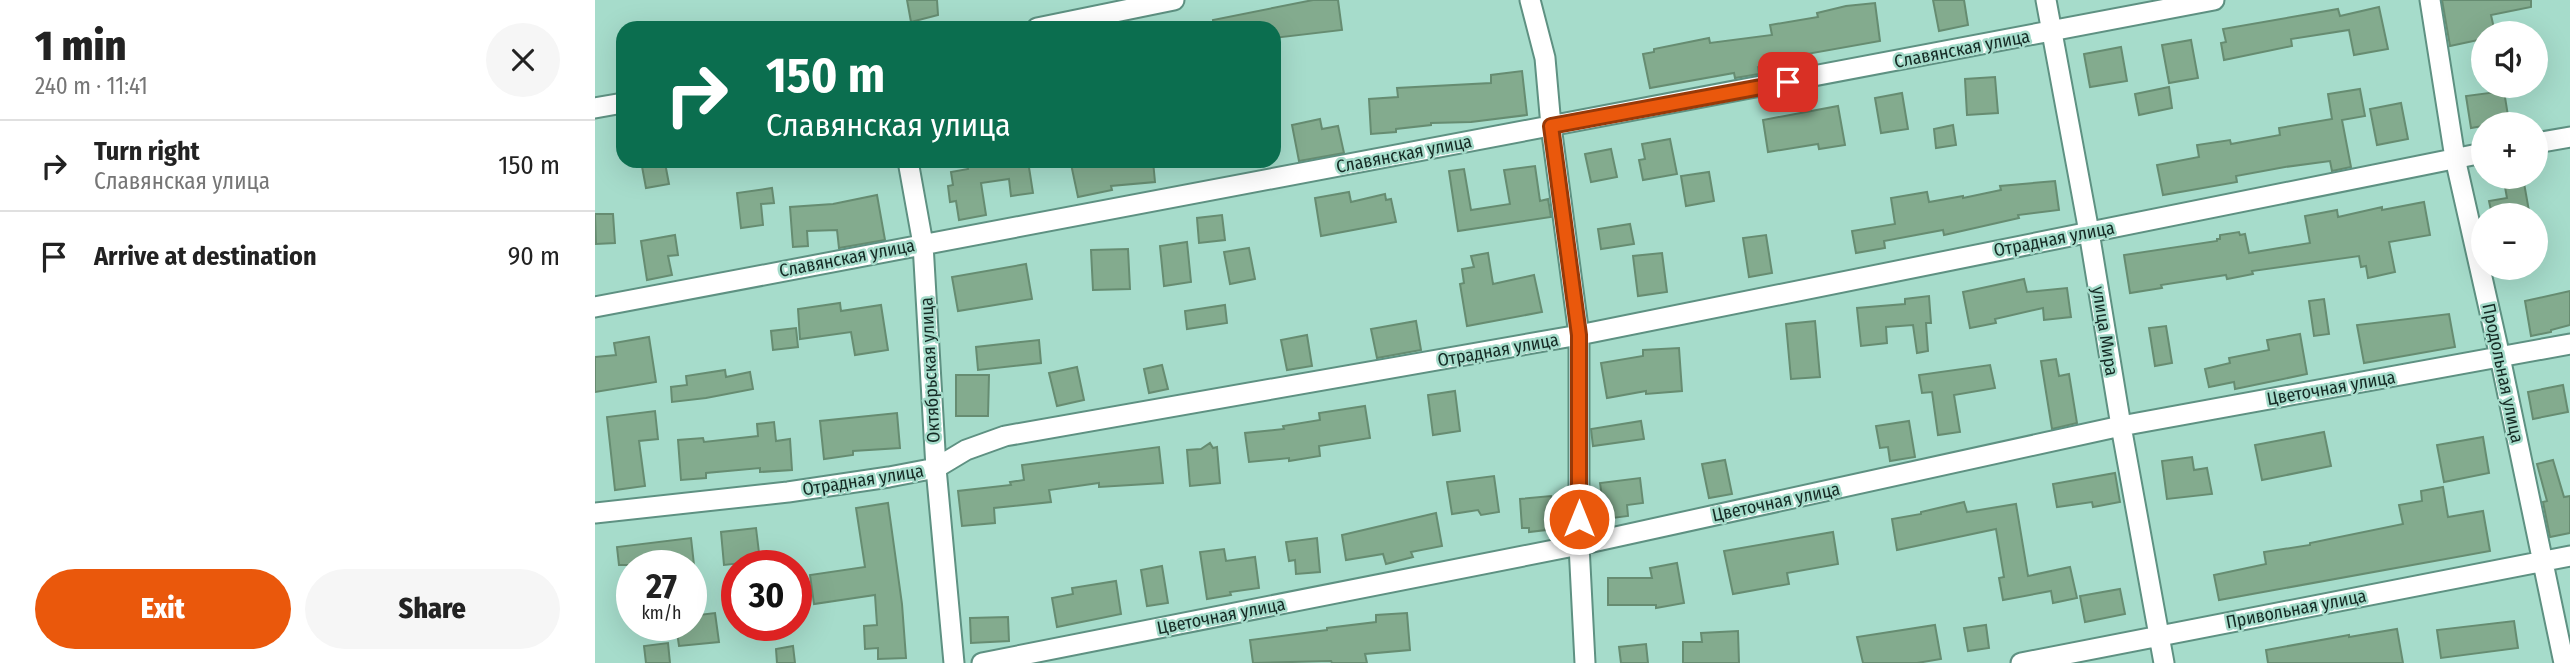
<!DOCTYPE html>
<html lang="en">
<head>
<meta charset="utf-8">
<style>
	:root { --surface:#fff; --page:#f6f6f6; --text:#222; --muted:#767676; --line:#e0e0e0; --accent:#ea580c }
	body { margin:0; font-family:"Fira Sans Condensed",sans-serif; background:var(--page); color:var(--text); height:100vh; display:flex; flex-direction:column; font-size:26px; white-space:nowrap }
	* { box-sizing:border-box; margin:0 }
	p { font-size:23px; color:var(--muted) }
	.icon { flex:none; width:38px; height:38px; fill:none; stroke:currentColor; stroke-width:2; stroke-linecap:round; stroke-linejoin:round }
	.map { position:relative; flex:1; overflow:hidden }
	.panel { display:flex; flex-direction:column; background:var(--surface); width:595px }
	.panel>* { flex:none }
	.guide { position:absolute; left:21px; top:21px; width:665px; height:147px; border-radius:21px; box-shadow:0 7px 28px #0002; background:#0b6e4f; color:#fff; overflow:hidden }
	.controls { position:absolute; left:1876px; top:21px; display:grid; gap:14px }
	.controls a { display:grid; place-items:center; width:77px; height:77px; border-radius:50%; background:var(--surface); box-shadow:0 7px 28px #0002; font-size:35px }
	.speed { position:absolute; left:21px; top:550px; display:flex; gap:14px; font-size:35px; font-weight:700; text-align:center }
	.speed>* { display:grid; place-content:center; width:91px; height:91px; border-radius:50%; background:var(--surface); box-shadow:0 7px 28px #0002; line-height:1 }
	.speed small { font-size:18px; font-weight:400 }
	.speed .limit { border:10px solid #d22; background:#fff; color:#111 }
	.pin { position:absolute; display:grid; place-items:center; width:60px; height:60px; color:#fff; margin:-30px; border-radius:14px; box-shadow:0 4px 10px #0006 }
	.me { position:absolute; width:77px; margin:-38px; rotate:0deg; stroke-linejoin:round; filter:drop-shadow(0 0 5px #0008) }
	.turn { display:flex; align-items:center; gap:24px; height:147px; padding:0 35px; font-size:32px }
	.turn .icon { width:91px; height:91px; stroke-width:2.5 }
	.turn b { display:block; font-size:49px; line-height:60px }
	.round { display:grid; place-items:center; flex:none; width:74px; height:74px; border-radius:37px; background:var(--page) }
	.overview { display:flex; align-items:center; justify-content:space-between; height:119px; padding:0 35px }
	h1 { font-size:42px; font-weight:800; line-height:52px }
	.button { display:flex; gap:14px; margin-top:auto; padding:14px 35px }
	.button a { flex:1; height:80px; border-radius:42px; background:var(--accent); color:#fff; font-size:28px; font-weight:800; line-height:80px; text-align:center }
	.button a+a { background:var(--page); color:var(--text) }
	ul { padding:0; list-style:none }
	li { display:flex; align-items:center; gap:21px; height:91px; padding:0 35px; border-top:2px solid var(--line) }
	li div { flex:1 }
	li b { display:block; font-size:26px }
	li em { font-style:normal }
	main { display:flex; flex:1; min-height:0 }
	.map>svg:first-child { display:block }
	.building { fill:#83ab8e; stroke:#668c71; stroke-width:2 }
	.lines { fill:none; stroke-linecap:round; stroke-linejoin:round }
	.minor-casing { stroke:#5e9182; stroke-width:23 }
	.minor { stroke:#fff; stroke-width:19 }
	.route-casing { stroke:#983908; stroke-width:18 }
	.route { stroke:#ea580c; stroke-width:12 }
	.labels { text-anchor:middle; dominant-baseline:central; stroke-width:5; stroke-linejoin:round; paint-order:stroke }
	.street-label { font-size:18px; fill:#152a24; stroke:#a6dccb }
</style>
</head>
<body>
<main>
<section class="panel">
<div class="overview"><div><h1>1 min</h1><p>240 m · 11:41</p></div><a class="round"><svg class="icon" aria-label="close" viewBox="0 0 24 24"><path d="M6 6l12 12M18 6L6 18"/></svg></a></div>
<ul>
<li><svg class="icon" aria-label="right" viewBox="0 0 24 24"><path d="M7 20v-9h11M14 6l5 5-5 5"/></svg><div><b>Turn right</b><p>Славянская улица</p></div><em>150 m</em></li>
<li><svg class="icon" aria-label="arrive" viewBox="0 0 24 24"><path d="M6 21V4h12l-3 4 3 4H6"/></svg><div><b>Arrive at destination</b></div><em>90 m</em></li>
</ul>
<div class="button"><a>Exit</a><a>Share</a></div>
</section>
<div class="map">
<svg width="1975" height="663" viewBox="0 0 1975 663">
	<rect width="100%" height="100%" fill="#a6dccb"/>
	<path class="building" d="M312,0H342L343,15L316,22Z
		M718,0H743L747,30L679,38V28H619L618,20Z
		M1338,0H1369L1373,25L1344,31Z
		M1847,0H1936V7L1896,15L1900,33H1888V39L1855,46Z
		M1280,3L1285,41L1206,55V59L1163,67L1164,74L1140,78L1139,73L1055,88L1048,54L1059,52V49L1114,38L1115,43L1177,35L1175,25L1223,17L1222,13L1251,6Z
		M1784,7L1793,49L1759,55L1754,30L1696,39L1697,46L1629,60L1626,43L1631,42L1628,29L1743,9L1745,16Z
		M1596,40L1603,78L1574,83L1567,45Z
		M1526,47L1532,81L1495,87L1489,54Z
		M927,71L932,115L876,122L836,123V125L801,129V132L776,134L774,99L803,97L802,88L896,83V75Z
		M1400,77L1403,113L1372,115L1370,79Z
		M1574,87L1577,108L1544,115L1540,94Z
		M1765,89L1770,116L1747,120L1756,167L1737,171L1735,161L1690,167L1641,176L1642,182L1568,195L1562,165L1604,157L1602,145L1635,140L1636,144L1685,135L1684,128L1737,119L1733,94Z
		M1909,91L1914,122L1888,124V126L1876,128L1871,96Z
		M1307,93L1313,129L1286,133L1280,98Z
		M1806,103L1813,139L1782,145L1775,109Z
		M1243,106L1250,145L1224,149L1223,144L1173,152L1168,120Z
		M725,119L727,129L743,126L749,153L704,161L697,125Z
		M1358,125L1361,145L1341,148L1339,129Z
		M1075,139L1082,174L1048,180L1044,160L1050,159L1047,144Z
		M1016,149L1022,177L996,182L990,154Z
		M46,161L70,163L74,184L51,188Z
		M392,161H433L438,193L416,196L414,179L386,183L391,215L364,220L361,201L355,202L353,186L358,185L356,172L373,169L372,164Z
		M489,161H558L560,182L516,186L517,190L483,197L476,164Z
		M940,166L945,201L953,199L956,217L863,231L854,171L869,169L876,210L915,204L909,170Z
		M1114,172L1119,201L1091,206L1086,176Z
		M1460,181L1464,210L1423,215L1424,218L1349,235L1348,230L1289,241L1290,248L1261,253L1257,231L1300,224L1296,198L1332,192L1334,202L1368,196V198L1406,190L1405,186Z
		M1929,183L1934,211L1897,215L1894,201L1912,198L1910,187Z
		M177,188L179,203L166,204L168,225L146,228L142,193Z
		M754,192L756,202L790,194L791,200L796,199L801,222L726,236L720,198Z
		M282,195L290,240L244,248L242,230L212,231L213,246L198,247L195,207L238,204Z
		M1829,202L1835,235L1794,242L1800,272L1773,278L1771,266L1766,267L1764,256L1657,271L1658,274L1632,279L1631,275L1566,285L1567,288L1535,293L1529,255L1622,241V239H1625V235L1644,232L1645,235L1650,234L1654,253L1715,243L1710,216L1742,210L1743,217L1787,207V210Z
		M0,214H18L20,243L1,244Z
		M627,215L630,240L604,243L602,218Z
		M1035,224L1039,244L1006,249L1003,229Z
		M80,235L83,255L73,256L77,275L52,280L46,241Z
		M1171,235L1177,273L1154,277L1148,238Z
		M592,242L596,282L569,286L565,246Z
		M654,248L660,279L635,284L629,252Z
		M533,249L535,289L498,290L496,250Z
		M893,253L898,284L939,275L947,312L872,326L865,284L869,283L867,269L879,267L876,256Z
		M1067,253L1072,292L1043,296L1038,256Z
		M431,264L437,299L363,311L357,277Z
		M1429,279L1432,292L1472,288L1476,317L1449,320L1448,308L1400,319L1401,323L1375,328L1368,292Z
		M1975,291V325L1956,330V332L1936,336L1930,301Z
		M1334,296L1336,323H1331L1333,351L1322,353L1318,325L1291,327L1292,343L1266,346L1262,308L1310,304V299Z
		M1729,299L1734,334L1719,336L1714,301Z
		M245,303L246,311L286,305L293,350L260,355L256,332L205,339L203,309Z
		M630,305L632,323L592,329L590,311Z
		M1854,314L1860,347L1769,363L1762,325Z
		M821,321L826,350L782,358L776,329Z
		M1220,321L1225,377L1196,379L1191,324Z
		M1571,326L1577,363L1560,366L1554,328Z
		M201,328L203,347L178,350L176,331Z
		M1705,334L1712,374L1640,389L1639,382L1614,387L1610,369L1635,363L1634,358L1674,350L1672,340Z
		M712,335L717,366L692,370L686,340Z
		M54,337L61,382L0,392V357L21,355L19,343Z
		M444,340L446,363L383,370L381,347Z
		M1084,348L1087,391L1051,394V391L1012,398L1006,363L1048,356V350Z
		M1461,359L1464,376L1474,374L1482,423L1457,429L1446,361Z
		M567,365L573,389L554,393L549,369Z
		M1395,365L1400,388L1359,395L1365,432L1343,435L1337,392L1327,393L1324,375Z
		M482,367L489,400L462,406L454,373Z
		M130,370L131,377L155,372L158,389L111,398L77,402L76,387L92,385L91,376Z
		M361,375H394L393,416H361Z
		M1968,385L1973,412L1938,419L1933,392Z
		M860,391L865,431L838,435L833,395Z
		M770,406L775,438L724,446L725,456L694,461V458L654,462L650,433L689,429L688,426L725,420L724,413Z
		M60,411L63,439L44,441L50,486L20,490L12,417Z
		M302,413L305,448L258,451V455L229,459L225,421Z
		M1046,421L1049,439L998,446L996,429Z
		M1314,421L1320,457L1295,461L1293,447L1285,448L1281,426Z
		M179,422L181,441L195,439L197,470L165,472V468L111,473V478L86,480L83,440L108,438L109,442L163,436L162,424Z
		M1729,432L1736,466L1667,480L1660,445Z
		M1888,437L1894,473L1849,482L1842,445Z
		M615,443L618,448L622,447L625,483L595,486L592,450L606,449Z
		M564,447L568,483L504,487V483L454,490L456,502L399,508L400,523L367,526L363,491L416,485L415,482L429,480L427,465Z
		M1597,457L1599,470L1612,468L1617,494L1572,499L1567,461Z
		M1130,460L1137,494L1114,498L1107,464Z
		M1958,460L1969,497L1975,496V533L1955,537L1948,502L1952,501L1942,464Z
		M1520,473L1525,502L1498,507L1497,502L1462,507L1458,484Z
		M899,476L904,512L886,515L883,510L857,514L852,482Z
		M1045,478L1048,503L1032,505L1033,516L1010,519L1005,483Z
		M1848,487L1853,517L1888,511L1895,551L1624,600L1619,575L1671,564L1669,552L1715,545V543L1808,524L1804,505L1827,501L1826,491Z
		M956,496L959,529L934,532V528H927L925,499Z
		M1369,502L1372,512L1421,504L1433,576L1475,567L1482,598L1458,603L1456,591L1408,600L1404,578L1409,577L1401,529L1302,550L1297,519L1326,514V512Z
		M293,503L307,604L311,658L283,659V648L270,649L269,626L282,625L280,595L219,604L215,575L270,567L261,508Z
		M841,513L847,546L816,552L818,557L791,564L788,554L751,560L747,535Z
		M161,528L165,561L129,565L126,532Z
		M1238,532L1243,564L1192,573L1194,584L1138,594L1129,551Z
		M96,538L99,565H24L22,547Z
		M722,538L725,572L701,574L700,560L694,561L691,542Z
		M629,549L631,561L660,557L664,588L635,592L636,595L612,599L605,552Z
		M1082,563L1089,603L1061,608V605H1013V578H1057L1055,568Z
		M567,566L573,603L552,606L546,570Z
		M521,581L526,614L462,627L457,598L478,594L477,588Z
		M1525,589L1530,614L1490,622L1485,596Z
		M120,613L124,642L84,646L81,625H96V616Z
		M812,613L815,650L770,654L772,663H737L736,661L658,663L655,640L732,630V628L781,622V615Z
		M413,617L414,641L376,643L375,618Z
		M1919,621L1923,648L1846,658L1842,630Z
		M1340,625L1346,659L1322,663H1268L1262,637Z
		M1391,625L1394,648L1373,651L1369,628Z
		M1802,629L1808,663H1673L1671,650L1754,635V637Z
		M1143,631L1144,663H1088V642H1107L1106,633Z
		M73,643L75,663H51L49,646Z
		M1051,644L1053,663H1026L1024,647Z
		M198,646L200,663H182L181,649Z"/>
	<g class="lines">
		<g class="minor-casing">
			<path id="minor" d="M935,0L950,58L956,126L984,335V545L990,663
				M1451,0L1494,232L1526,426L1569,663
				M1835,0L1860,158L1905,357L1969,663
				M442,28L579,0
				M0,108L28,103
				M1941,143L1975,137
				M313,161L328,244L341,468L359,663
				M0,307L1619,0
				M0,513L193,492L294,477L341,468L371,450L410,436L984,335L1888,153
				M387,663L984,545L1526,426L1975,344
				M1426,663L1975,556"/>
		</g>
		<use href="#minor" class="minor"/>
	</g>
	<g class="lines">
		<g class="route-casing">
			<path id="route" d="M984,519V335L956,126L1193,82"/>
		</g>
		<use href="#route" class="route"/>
	</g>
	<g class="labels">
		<g class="street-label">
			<text transform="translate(1367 49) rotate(-11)">Славянская улица</text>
			<text transform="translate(809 154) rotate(-11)">Славянская улица</text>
			<text transform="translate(1459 239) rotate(-11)">Отрадная улица</text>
			<text transform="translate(252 258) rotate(-11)">Славянская улица</text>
			<text transform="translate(1510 331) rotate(81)">улица Мира</text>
			<text transform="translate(903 350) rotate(-10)">Отрадная улица</text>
			<text transform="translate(335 370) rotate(-93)">Октябрьская улица</text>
			<text transform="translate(1908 373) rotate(78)">Продольная улица</text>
			<text transform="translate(1736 388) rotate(-10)">Цветочная улица</text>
			<text transform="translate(268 480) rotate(-9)">Отрадная улица</text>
			<text transform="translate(1181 502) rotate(-12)">Цветочная улица</text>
			<text transform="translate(1701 609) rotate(-11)">Привольная улица</text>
			<text transform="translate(626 616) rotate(-11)">Цветочная улица</text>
		</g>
	</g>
</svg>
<div class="controls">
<a><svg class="icon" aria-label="sound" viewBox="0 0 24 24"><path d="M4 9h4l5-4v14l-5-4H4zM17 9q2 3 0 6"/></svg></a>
<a>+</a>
<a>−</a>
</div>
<div class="speed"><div>27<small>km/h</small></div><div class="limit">30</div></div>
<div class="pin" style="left:1193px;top:82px;background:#d93025"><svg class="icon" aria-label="arrive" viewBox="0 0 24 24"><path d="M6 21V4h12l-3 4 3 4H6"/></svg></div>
<svg class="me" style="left:984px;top:519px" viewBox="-20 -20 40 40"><circle r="17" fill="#ea580c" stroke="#fff" stroke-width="3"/><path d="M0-11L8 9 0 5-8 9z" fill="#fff"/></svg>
<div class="guide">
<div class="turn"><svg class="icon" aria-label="right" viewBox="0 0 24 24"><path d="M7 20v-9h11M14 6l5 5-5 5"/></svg><div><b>150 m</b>Славянская улица</div></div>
</div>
</div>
</main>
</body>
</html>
